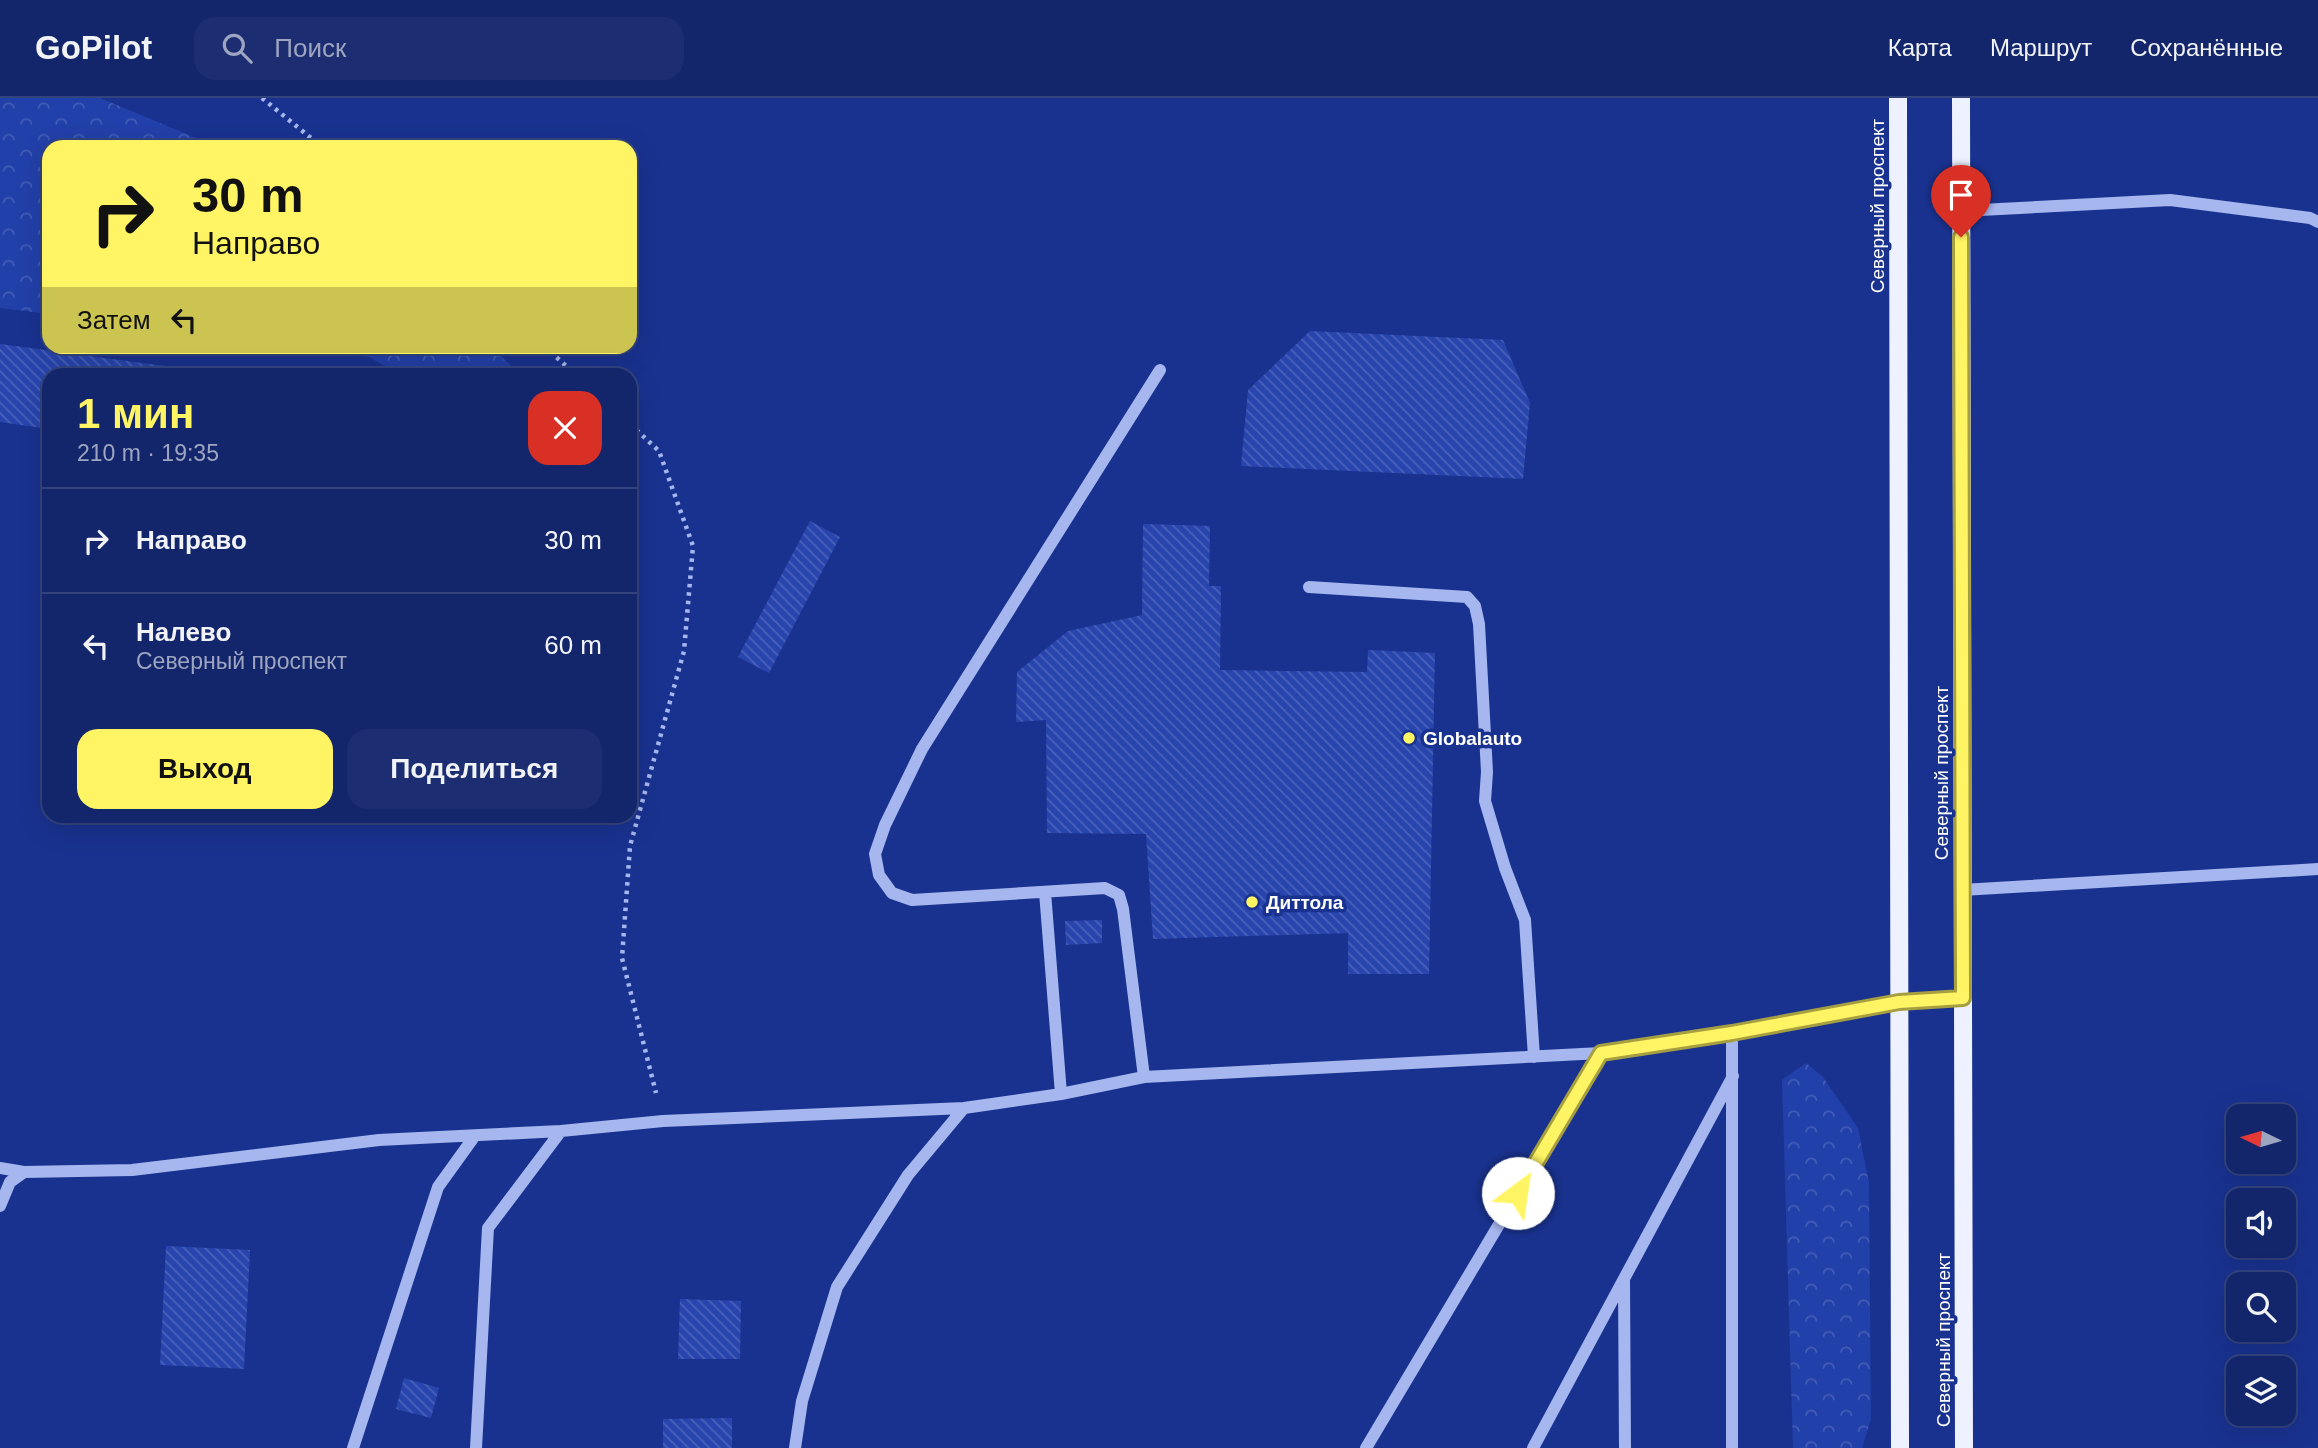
<!DOCTYPE html>
<html lang="ru">
<head>
<meta charset="utf-8">
<style>
	:root { --surface:#13266b; --page:#1c2e71; --text:#f1f3f6; --muted:#9da5c1; --line:#32437e; --accent:#fff564 }
	body { margin:0; font-family:Helvetica,sans-serif; background:var(--page); color:var(--text); height:100vh; display:flex; flex-direction:column; font-size:26px; white-space:nowrap }
	* { box-sizing:border-box; margin:0 }
	p { font-size:23px; color:var(--muted) }
	.icon { flex:none; width:38px; height:38px; fill:none; stroke:currentColor; stroke-width:2; stroke-linecap:round; stroke-linejoin:round }
	.map { position:relative; flex:1; overflow:hidden }
	.sheet { position:absolute; left:42px; top:270px; width:595px; height:455px; display:flex; flex-direction:column; background:var(--surface); border-radius:21px; box-shadow:0 7px 28px #0002,0 0 0 2px var(--line) }
	.sheet>* { flex:none }
	.banner { position:absolute; left:42px; top:42px; width:595px; height:214px; border-radius:21px; box-shadow:0 7px 28px #0002,0 0 0 2px var(--line); background:#fff564; color:#111; overflow:hidden }
	.needle { width:46px; rotate:275deg }
	.fabs { position:absolute; left:2226px; top:1006px; display:grid; gap:14px }
	.fabs a { display:grid; place-items:center; width:70px; height:70px; border-radius:14px; background:var(--surface); box-shadow:0 7px 28px #0002,0 0 0 2px var(--line); font-size:35px }
	.pin { position:absolute; display:grid; place-items:center; width:60px; height:60px; color:#fff; margin:-72px -30px; border-radius:50% 50% 50% 0; rotate:-45deg; box-shadow:0 0 7px #0007 }
	.pin .icon { rotate:45deg }
	.me { position:absolute; width:77px; margin:-38px; rotate:31deg; stroke-linejoin:round; filter:drop-shadow(0 0 5px #0008) }
	.turn { display:flex; align-items:center; gap:24px; height:147px; padding:0 35px; font-size:32px }
	.turn .icon { width:91px; height:91px; stroke-width:2.5 }
	.turn b { display:block; font-size:49px; line-height:60px }
	.then { display:flex; align-items:center; height:66px; padding:0 35px; background:#0003; gap:14px; font-size:26px }
	.round { display:grid; place-items:center; flex:none; width:74px; height:74px; border-radius:21px; background:var(--page) }
	.overview { display:flex; align-items:center; justify-content:space-between; height:119px; padding:0 35px }
	h1 { font-size:42px; font-weight:700; line-height:52px; color:var(--accent) }
	.cta { display:flex; gap:14px; margin-top:auto; padding:14px 35px }
	.cta a { flex:1; height:80px; border-radius:21px; background:var(--accent); color:#111; font-size:28px; font-weight:700; line-height:80px; text-align:center }
	.cta a+a { background:var(--page); color:var(--text) }
	ul { padding:0; list-style:none }
	li { display:flex; align-items:center; gap:21px; height:105px; padding:0 35px; border-top:2px solid var(--line) }
	li div { flex:1 }
	li b { display:block; font-size:26px }
	li em { font-style:normal }
	header { display:flex; align-items:center; gap:42px; box-sizing:border-box; height:98px; padding:0 35px; background:var(--surface); border-bottom:2px solid var(--line) }
	header strong { font-size:33px }
	nav { display:flex; gap:38px; margin-inline-start:auto; font-size:24px }
	.search { width:490px; height:63px; background:var(--page); display:flex; align-items:center; gap:18px; box-sizing:border-box; padding:0 24px; border-radius:21px; color:var(--muted); font-size:26px }
	.map>svg:first-child { display:block }
	.forest { fill:url(#forest-crowns) }
	.building { fill:url(#building-back-hatch) }
	.lines { fill:none; stroke-linecap:round; stroke-linejoin:round }
	.path { stroke:#a6b7ef; stroke-width:4.5; stroke-dasharray:3.5 5; stroke-linecap:butt }
	.minor { stroke:#a6b7ef; stroke-width:12 }
	.major { stroke:#eef1ff; stroke-width:18 }
	.route-casing { stroke:#a69f41; stroke-width:18 }
	.route { stroke:#fff564; stroke-width:12 }
	.poi-dot { fill:#fff564; stroke:#19328f; stroke-width:2.5 }
	.labels { text-anchor:middle; dominant-baseline:central; stroke-width:7; stroke-linejoin:round; paint-order:stroke }
	.street-label { font-size:19px; fill:#fff; stroke:#19328f }
	.poi-label { font-size:19px; font-weight:bold; fill:#fff; stroke:#19328f; text-anchor:start }
</style>
</head>
<body>
<header>
<strong>GoPilot</strong>
<div class="search"><svg class="icon" aria-label="search" viewBox="0 0 24 24"><circle cx="10" cy="10" r="6"/><path d="M15 15l6 6"/></svg>Поиск</div>
<nav><a>Карта</a><a>Маршрут</a><a>Сохранённые</a></nav>
</header>
<div class="map">
<svg width="2318" height="1350" viewBox="0 0 2318 1350">
	<defs>
		<pattern id="forest-crowns" width="20" height="18" patternUnits="userSpaceOnUse" patternTransform="scale(1.75)"><rect width="20" height="18" fill="#2240a9"/><path d="M2 6a3 3 0 1 1 6 0M12 15a3 3 0 1 1 6 0" fill="none" stroke="#435db6"/></pattern>
		<pattern id="building-back-hatch" width="6" height="6" patternUnits="userSpaceOnUse" patternTransform="scale(1.75)"><rect width="6" height="6" fill="#2845ae"/><path d="M-1 5l2 2M0 0l6 6M5-1l2 2" fill="none" stroke="#4861ba"/></pattern>
	</defs>
	<rect width="100%" height="100%" fill="#19328f"/>
	<path class="forest" d="M0,0H100L218,49H49V216L0,210Z
		M291,249H490L521,276H399L369,259Z
		M1806,965L1823,979L1858,1030L1869,1085L1871,1321L1862,1350H1793L1782,982Z"/>
	<path class="building" d="M1310,233L1503,242L1530,305L1523,381L1241,368L1248,292Z
		M0,246L217,275V276H49V331L0,324Z
		M810,423L840,439L769,575L738,559Z
		M1143,426L1210,428L1209,488H1221L1220,572L1367,574L1368,552L1435,555L1429,876H1348V835L1153,841L1146,736L1047,735L1046,622L1016,624L1017,574L1068,533L1142,517Z
		M1102,822V845L1066,847L1065,823Z
		M166,1148L250,1152L244,1271L160,1267Z
		M680,1201L741,1203L740,1261H678Z
		M404,1280L439,1290L431,1320L396,1311Z
		M732,1320V1350H663V1321Z"/>
	<g class="lines">
		<path class="path" d="M262,0L322,49
			M544,248L575,276
			M630,326L659,353L693,448L684,553L630,748L622,860L656,995"/>
		<path class="minor" d="M1961,113L2170,102L2310,120L2318,124
			M1309,489L1467,499L1475,508L1479,526L1487,674L1485,703L1505,770L1525,822L1534,959
			M1962,792L2318,771
			M1045,794L1061,996
			M1732,935V1350
			M1144,979L1123,811L1119,797L1105,790L912,802L892,795L879,777L875,756L885,727L922,651L1160,272
			M0,1070L24,1074
			M0,1108L10,1084L24,1074L132,1072L379,1042L561,1033L663,1023L964,1010L1061,996L1144,979L1601,955L1732,935L1899,903L1963,900
			M1624,1182L1625,1350
			M353,1350L438,1089L474,1039
			M476,1350L488,1130L561,1033
			M795,1350L802,1303L837,1189L908,1077L964,1010
			M1366,1350L1601,955
			M1533,1350L1733,978"/>
		<path class="major" d="M1898,0L1900,1350
			M1961,0L1964,1350"/>
	</g>
	<g class="lines">
		<g class="route-casing">
			<path id="route" d="M1518,1095L1601,955L1732,935L1899,904L1963,900L1961,139"/>
		</g>
		<use href="#route" class="route"/>
	</g>
	<g class="poi-dot">
		<circle cx="1409" cy="640" r="7"/>
		<circle cx="1252" cy="804" r="7"/>
	</g>
	<g class="labels">
		<g class="street-label">
			<text transform="translate(1877 108) rotate(-90)">Северный проспект</text>
			<text transform="translate(1941 675) rotate(-90)">Северный проспект</text>
			<text transform="translate(1943 1242) rotate(-90)">Северный проспект</text>
		</g>
		<g class="poi-label">
			<text x="1423" y="640">Globalauto</text>
			<text x="1266" y="804">Диттола</text>
		</g>
	</g>
</svg>
<div class="fabs">
<a><svg class="needle" viewBox="-14 -14 28 28"><path d="M0-13l5 13h-10z" fill="#e53935"/><path d="M0 13l5-13h-10z" fill="#9da5c1"/></svg></a>
<a><svg class="icon" aria-label="sound" viewBox="0 0 24 24"><path d="M4 9h4l5-4v14l-5-4H4zM17 9q2 3 0 6"/></svg></a>
<a><svg class="icon" aria-label="search" viewBox="0 0 24 24"><circle cx="10" cy="10" r="6"/><path d="M15 15l6 6"/></svg></a>
<a><svg class="icon" aria-label="layers" viewBox="0 0 24 24"><path d="M12 4l9 5-9 5-9-5zM3 14l9 5 9-5"/></svg></a>
</div>
<div class="pin" style="left:1961px;top:139px;background:#d93025"><svg class="icon" aria-label="arrive" viewBox="0 0 24 24"><path d="M6 21V4h12l-3 4 3 4H6"/></svg></div>
<svg class="me" style="left:1518px;top:1095px" viewBox="-20 -20 40 40"><circle r="19" fill="#fff"/><path d="M0-13L10 11 0 6-10 11z" fill="#fff564"/></svg>
<div class="banner">
<div class="turn"><svg class="icon" aria-label="right" viewBox="0 0 24 24"><path d="M7 20v-9h11M14 6l5 5-5 5"/></svg><div><b>30 m</b>Направо</div></div>
<div class="then">Затем<svg class="icon" aria-label="left" viewBox="0 0 24 24"><path d="M17 20v-9H6M10 6l-5 5 5 5"/></svg></div>
</div>
<section class="sheet">
<div class="overview"><div><h1>1 мин</h1><p>210 m · 19:35</p></div><a class="round" style="background:#d93025;color:#fff"><svg class="icon" aria-label="close" viewBox="0 0 24 24"><path d="M6 6l12 12M18 6L6 18"/></svg></a></div>
<ul>
<li><svg class="icon" aria-label="right" viewBox="0 0 24 24"><path d="M7 20v-9h11M14 6l5 5-5 5"/></svg><div><b>Направо</b></div><em>30 m</em></li>
<li><svg class="icon" aria-label="left" viewBox="0 0 24 24"><path d="M17 20v-9H6M10 6l-5 5 5 5"/></svg><div><b>Налево</b><p>Северный проспект</p></div><em>60 m</em></li>
</ul>
<div class="cta"><a>Выход</a><a>Поделиться</a></div>
</section>
</div>
</body>
</html>
